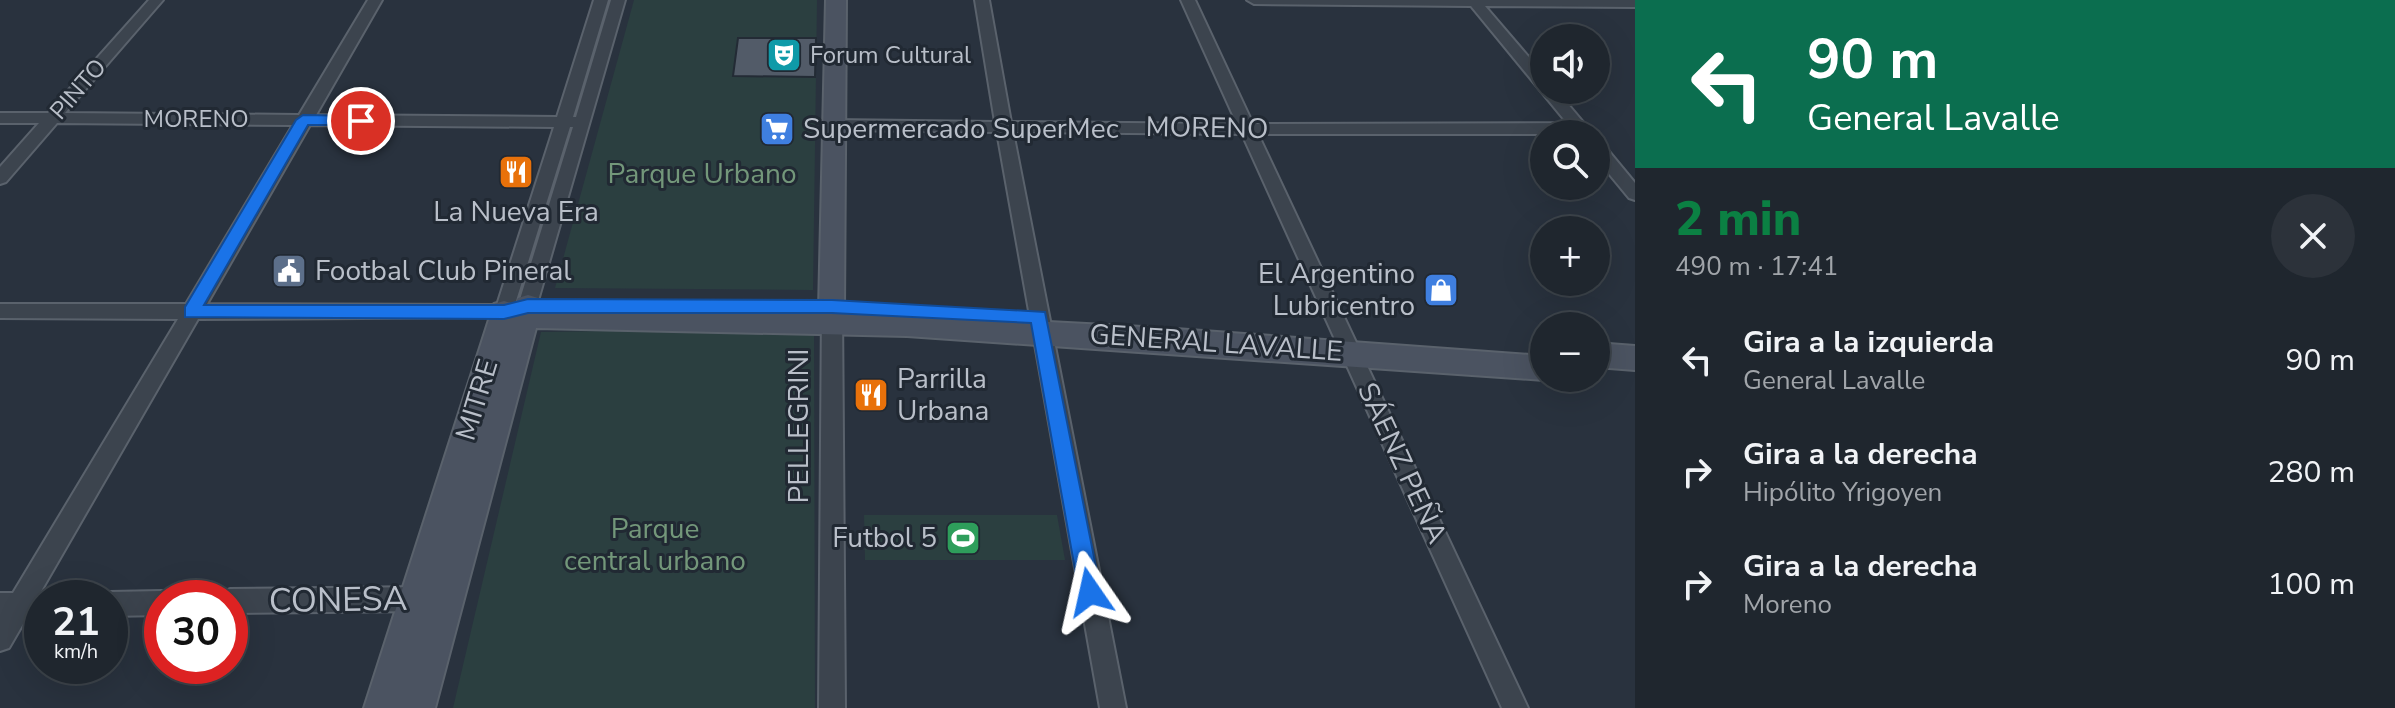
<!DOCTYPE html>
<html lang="es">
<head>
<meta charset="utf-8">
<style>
	:root { --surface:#1f262e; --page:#2c323a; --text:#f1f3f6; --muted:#a1a5aa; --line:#3c434a; --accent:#0b8043 }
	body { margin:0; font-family:"Nunito Sans",sans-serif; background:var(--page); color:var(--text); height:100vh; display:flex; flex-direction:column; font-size:30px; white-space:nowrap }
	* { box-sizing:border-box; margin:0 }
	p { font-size:26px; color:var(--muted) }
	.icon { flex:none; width:44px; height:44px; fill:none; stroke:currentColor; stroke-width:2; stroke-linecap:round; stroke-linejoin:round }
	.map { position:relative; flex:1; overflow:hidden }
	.details { display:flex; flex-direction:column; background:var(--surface); width:760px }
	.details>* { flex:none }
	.banner { background:#0b6e4f; color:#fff; overflow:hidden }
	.fabs { position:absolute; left:1530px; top:24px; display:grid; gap:16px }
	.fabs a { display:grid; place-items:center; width:80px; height:80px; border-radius:50%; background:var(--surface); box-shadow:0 8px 32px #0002,0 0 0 2px var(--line); font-size:40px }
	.speed { position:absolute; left:24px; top:580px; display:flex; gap:16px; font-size:40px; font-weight:700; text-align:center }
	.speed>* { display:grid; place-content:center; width:104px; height:104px; border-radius:50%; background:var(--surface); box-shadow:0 8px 32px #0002,0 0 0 2px var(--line); line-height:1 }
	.speed small { font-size:20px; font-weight:400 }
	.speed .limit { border:12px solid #d22; background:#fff; color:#111 }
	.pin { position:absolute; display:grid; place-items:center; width:68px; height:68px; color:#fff; margin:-34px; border:4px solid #fff; border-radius:50%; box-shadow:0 2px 8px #0007 }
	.me { position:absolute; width:88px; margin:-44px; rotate:349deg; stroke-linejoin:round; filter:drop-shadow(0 0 6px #0008) }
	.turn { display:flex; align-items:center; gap:28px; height:168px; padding:0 40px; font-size:36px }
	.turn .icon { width:104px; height:104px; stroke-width:2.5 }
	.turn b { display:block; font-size:56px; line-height:68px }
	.round { display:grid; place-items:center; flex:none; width:84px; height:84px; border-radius:42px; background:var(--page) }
	.summary { display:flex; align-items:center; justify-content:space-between; height:136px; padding:0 40px }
	h1 { font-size:48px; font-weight:800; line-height:60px; color:var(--accent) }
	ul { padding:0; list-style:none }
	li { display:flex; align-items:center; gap:24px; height:112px; padding:0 40px }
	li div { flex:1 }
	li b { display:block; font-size:30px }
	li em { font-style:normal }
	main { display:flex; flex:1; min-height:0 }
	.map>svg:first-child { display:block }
	.green { fill:#2b3f40 }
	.building { fill:#525b68; stroke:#232b35; stroke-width:2 }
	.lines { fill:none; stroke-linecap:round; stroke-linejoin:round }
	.street-casing { stroke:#5a626c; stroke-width:4 }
	.secondary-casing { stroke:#5a626c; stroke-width:4 }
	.street { fill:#3c444e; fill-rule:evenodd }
	.secondary { fill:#4b5361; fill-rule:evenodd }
	.route { fill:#1a73e8; stroke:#114b97; stroke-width:2 }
	.labels { text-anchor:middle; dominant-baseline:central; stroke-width:6; stroke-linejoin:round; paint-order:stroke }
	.far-poi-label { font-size:24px; fill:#b9bfc9; stroke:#212933; text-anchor:start }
	.far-street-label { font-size:24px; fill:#b9bfc9; stroke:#212933 }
	.street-label { font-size:28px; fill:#b9bfc9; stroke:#212933 }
	.poi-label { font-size:28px; fill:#b9bfc9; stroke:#212933; text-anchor:start }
	.park-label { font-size:28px; fill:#73977a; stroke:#212933 }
	.near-street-label { font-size:34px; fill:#b9bfc9; stroke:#212933 }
</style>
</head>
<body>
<main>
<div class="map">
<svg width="1635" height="708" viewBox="0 0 1635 708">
	<rect width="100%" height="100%" fill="#29323e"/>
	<path class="green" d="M634,0H817L813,290L555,288Z
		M814,328L815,708H453L541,332Z
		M864,515H1057L1065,560H865Z"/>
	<path class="building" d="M738,38H816L815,77L733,76Z"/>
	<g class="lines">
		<g class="street-casing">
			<path id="street" d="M149,0H163L65,113L299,115L368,0H382L316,115L557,117L594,0H608L573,117H576L611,0H625L535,311L528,313L518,306L573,127H570L511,317L198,319L40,593L51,598H42V617H27L9,648L0,651V593H13L178,319L0,318V304H186L293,125L57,123L6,182L0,184V167L39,123H0V113H48ZM310,125L554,127L497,305L207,304Z
				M975,0H989L1011,122L1237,124L1181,0H1195L1253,124L1567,123L1471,6L1254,4L1247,0H1635V7L1485,6L1544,75V90H1556L1593,134H1258L1528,708H1502L1242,134L1013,132L1126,708H1100L997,132L834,130L826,125L834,120L995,122Z
				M1596,142L1602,143L1635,183V200L1629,198L1596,158Z
				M832,301L842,308L845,708H819L822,308Z
				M426,587L435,591L438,599L435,607L426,611L230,613V598H219L221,593L230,589Z
				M162,591L172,598H162V615L110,616V598H100L110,592Z"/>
		</g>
		<g class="secondary-casing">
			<path id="secondary" d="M826,0H846L844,311L1162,328L1544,356V378H1550L1544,380L907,336L536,328L435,708H364L494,304L504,301L515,304L518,298L528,295L538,298L542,306L819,310Z
				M1596,343L1635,346V370L1596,367Z"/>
		</g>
		<use href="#street" class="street"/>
		<use href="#secondary" class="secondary"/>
	</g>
	<path class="route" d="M303,115L361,116L368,121L361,125H308L204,305H504L528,299L832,300L1045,312L1101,592L1098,599L1090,602L1082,599L1079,592L1031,323L832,313H528L504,319L185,317V307L296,120Z"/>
	<defs>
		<g id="theatre-square" transform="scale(1.8)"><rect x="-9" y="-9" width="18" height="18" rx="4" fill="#0f9aa8" stroke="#212933"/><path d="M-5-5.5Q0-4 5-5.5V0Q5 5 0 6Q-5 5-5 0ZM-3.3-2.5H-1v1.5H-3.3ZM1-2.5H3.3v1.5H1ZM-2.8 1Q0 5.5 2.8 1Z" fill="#fff"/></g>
		<g id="supermarket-square" transform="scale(1.8)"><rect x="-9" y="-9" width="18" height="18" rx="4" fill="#3f7fe0" stroke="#212933"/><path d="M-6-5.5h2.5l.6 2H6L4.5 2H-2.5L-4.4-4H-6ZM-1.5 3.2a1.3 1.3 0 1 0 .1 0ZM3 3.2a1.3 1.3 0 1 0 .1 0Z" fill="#fff"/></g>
		<g id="restaurant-square" transform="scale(1.8)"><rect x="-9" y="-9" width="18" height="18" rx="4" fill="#e8710a" stroke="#212933"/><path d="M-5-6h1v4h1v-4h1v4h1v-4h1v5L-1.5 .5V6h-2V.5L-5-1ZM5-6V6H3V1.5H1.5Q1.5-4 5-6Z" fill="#fff"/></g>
		<g id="civic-square" transform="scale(1.8)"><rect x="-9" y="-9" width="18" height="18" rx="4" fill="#5c6f8a" stroke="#212933"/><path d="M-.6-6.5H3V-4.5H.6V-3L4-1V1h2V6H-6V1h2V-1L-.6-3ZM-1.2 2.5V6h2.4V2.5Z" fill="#fff"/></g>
		<g id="shop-square" transform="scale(1.8)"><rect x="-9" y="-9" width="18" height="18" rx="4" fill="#3f7fe0" stroke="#212933"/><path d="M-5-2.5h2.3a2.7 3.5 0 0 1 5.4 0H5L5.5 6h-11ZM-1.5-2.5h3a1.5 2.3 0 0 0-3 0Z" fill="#fff"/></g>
		<g id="stadium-square" transform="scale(1.8)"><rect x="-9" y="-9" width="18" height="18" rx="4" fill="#2e9e5b" stroke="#212933"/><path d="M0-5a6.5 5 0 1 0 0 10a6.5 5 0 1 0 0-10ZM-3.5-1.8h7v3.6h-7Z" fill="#fff"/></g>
	</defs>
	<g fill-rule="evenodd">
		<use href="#theatre-square" x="784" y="55"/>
		<use href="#supermarket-square" x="777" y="129"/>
		<use href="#restaurant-square" x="516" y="172"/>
		<use href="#civic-square" x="289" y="271"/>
		<use href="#shop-square" x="1441" y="290"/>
		<use href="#restaurant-square" x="871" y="395"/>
		<use href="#stadium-square" x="963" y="538"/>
	</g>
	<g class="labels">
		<g class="far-poi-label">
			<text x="810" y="55">Forum Cultural</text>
		</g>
		<g class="far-street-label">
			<text transform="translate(78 89) rotate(-49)">PINTO</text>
			<text x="196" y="119">MORENO</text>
		</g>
		<g class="street-label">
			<text transform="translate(1207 128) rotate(1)">MORENO</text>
			<text transform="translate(1216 343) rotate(4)">GENERAL LAVALLE</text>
			<text transform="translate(477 400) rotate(-73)">MITRE</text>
			<text transform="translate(799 426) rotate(-90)">PELLEGRINI</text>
			<text transform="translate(1402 463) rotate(65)">SÁENZ PEÑA</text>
		</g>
		<g class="poi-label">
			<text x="803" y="129">Supermercado SuperMec</text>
			<text x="516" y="212" text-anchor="middle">La Nueva Era</text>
			<text x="315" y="271">Footbal Club Pineral</text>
			<text x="1415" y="274" text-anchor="end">El Argentino<tspan x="1415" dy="32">Lubricentro</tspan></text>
			<text x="897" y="379">Parrilla<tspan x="897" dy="32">Urbana</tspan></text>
			<text x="937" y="538" text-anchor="end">Futbol 5</text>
		</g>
		<g class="park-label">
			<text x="702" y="174">Parque Urbano</text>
			<text x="655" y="529">Parque<tspan x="655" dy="32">central urbano</tspan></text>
		</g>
		<g class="near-street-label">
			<text transform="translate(338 600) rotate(-1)">CONESA</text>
		</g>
	</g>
</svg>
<div class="fabs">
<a><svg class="icon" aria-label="sound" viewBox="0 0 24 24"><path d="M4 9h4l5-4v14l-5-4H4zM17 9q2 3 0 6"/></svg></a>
<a><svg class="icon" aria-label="search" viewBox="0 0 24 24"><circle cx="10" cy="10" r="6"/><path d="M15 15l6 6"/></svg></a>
<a>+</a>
<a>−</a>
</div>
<div class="speed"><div>21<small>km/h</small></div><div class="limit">30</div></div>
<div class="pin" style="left:361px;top:121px;background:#d93025"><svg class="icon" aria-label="arrive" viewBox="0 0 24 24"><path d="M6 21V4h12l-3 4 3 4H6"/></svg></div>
<svg class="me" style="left:1090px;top:592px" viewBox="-20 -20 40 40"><path d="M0-17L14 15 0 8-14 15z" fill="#1a73e8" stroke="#fff" stroke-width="4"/></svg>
</div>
<section class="details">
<div class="banner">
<div class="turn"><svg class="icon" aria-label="left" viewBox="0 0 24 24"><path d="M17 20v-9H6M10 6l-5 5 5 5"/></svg><div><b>90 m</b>General Lavalle</div></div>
</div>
<div class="summary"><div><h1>2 min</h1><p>490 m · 17:41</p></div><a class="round"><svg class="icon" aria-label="close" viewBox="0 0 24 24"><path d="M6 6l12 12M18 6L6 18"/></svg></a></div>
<ul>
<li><svg class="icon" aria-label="left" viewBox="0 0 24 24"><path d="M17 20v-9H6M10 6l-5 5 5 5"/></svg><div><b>Gira a la izquierda</b><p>General Lavalle</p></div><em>90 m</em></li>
<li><svg class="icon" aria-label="right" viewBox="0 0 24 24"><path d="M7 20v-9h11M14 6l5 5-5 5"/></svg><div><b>Gira a la derecha</b><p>Hipólito Yrigoyen</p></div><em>280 m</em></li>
<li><svg class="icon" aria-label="right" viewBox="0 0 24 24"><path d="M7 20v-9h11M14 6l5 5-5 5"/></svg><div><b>Gira a la derecha</b><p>Moreno</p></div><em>100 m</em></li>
</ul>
</section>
</main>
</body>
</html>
